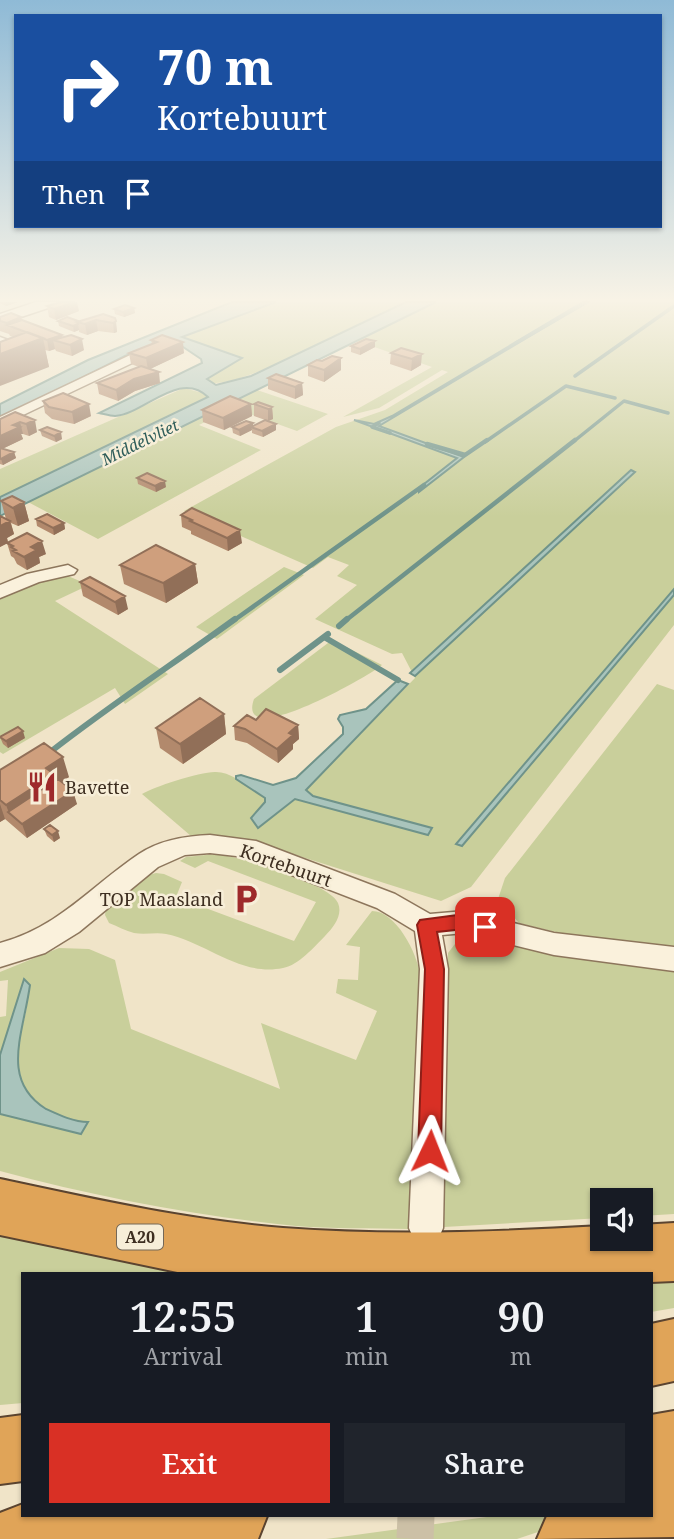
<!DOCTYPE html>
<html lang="en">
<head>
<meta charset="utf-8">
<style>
	:root { --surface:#171b24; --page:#20242c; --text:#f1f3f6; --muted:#9ea1a6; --accent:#d93025 }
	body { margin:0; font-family:"Noto Serif",serif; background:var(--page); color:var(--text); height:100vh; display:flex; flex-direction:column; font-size:26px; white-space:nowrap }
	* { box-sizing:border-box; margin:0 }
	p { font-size:23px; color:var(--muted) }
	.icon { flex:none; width:38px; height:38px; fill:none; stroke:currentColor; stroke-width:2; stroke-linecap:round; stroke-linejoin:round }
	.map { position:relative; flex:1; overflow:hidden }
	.sheet { position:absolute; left:21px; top:1272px; width:632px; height:245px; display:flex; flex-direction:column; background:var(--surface); border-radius:0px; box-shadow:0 2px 5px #0004 }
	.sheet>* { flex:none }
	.top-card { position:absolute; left:14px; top:14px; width:648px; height:214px; border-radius:0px; box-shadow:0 2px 5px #0004; background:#1a4fa0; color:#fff; overflow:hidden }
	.fabs { position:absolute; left:590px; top:1188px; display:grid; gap:14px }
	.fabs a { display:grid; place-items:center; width:63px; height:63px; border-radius:0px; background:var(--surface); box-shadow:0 2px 5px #0004; font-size:35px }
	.pin { position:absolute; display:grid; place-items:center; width:60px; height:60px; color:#fff; margin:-30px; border-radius:14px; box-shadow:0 4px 10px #0006 }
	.me { position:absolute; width:77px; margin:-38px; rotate:2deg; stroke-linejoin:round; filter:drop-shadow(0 0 5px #0008) }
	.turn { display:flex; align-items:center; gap:24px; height:147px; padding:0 28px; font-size:32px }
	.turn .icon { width:91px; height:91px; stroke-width:2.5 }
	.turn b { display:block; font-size:49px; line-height:60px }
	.then { display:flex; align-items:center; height:66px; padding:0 28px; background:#0003; gap:14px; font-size:26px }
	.eta { display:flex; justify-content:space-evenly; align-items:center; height:119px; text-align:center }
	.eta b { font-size:42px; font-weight:600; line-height:49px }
	.primary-button { display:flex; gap:14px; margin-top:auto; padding:14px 28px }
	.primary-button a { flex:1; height:80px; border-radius:0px; background:var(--accent); color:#fff; font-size:28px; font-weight:600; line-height:80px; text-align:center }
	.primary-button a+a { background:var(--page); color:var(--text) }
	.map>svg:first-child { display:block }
	.green { fill:#c9cf9b }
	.water { fill:#a9c4bc; stroke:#6f938a; stroke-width:2 }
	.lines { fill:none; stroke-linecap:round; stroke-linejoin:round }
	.stream-far2 { stroke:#6f938a; stroke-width:3.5 }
	.stream-far1 { stroke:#6f938a; stroke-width:4.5 }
	.stream { stroke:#6f938a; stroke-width:6 }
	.street-tunnel { stroke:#ccc0a6; stroke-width:37; stroke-dasharray:37 18; stroke-linecap:butt }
	.street-casing { stroke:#8d765c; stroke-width:3 }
	.secondary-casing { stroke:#6f573f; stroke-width:3 }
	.highway-casing { stroke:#5b4430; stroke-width:4 }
	.street { fill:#faf1dc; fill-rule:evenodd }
	.secondary { fill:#faf1dc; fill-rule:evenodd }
	.highway { fill:#e0a458; fill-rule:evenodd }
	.wall { fill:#b2896c }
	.shaded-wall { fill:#916f58 }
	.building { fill:#cf9f7d; stroke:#916f58; stroke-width:2 }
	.route { fill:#d93025; stroke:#8d1f18; stroke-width:2 }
	.labels { text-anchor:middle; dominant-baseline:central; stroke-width:5; stroke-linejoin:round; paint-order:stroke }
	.far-water-label { font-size:16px; font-style:italic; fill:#2f5d5a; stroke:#f7eed8 }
	.shield { fill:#f7eed8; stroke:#756857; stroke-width:2 }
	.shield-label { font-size:16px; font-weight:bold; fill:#3d2e20 }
	.poi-label { font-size:18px; fill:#3d2e20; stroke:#f7eed8; text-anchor:start }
	.street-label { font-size:18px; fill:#3d2e20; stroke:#f7eed8 }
</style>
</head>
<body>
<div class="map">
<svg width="674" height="1539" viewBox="0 0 674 1539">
	<rect width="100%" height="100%" fill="#f0e4c8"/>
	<path class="green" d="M276,302H406C373,317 235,393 208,382L207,379L242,358L182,337Z
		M436,302H674V589L457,844L462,846L674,595V625L471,887L441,901L252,841L212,835L191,836L142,794C153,787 202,771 216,772C233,772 251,789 265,798V802L252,818L258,828L295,799L428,835L313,796L306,790L415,678L402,653L392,654L315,619L357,585L337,576L349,565L328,557L313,568L184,511L336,427L385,410L448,372L442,370L379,408L343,417L432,367L357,341Z
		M184,388L206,394L208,397L0,497V469Z
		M257,390L328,414L297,431L233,408L199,425L261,450L98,539L28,502Z
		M284,567L304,575L217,639L196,627Z
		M55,575L68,576L89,585L55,601L168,674L125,704L115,688L3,754L0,752V594Z
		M332,640L382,665C371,675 235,753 254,699Z
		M657,684L674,690V949L576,937L519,923L498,899L505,878Z
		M216,854C238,856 330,883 338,903C343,915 334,927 325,936C314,947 299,965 283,968C240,977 206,942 166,934C156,932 145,935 134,933C126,931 117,926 109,923L105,915L106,909L145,876L156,873L164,874L182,882L176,897L294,941L316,902L208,861L195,868L180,861L186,857Z
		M372,911C396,911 417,953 420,974L419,1072L409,1229C371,1228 333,1229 296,1226C196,1216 97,1197 0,1171V1114L81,1134L87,1122C73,1121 59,1115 46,1109C0,1083 16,1056 26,1012C28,1002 25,990 24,980L0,1055V1017L6,1016L8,980L0,981V972L59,948L89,949L115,960L131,1029L280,1089L261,1023L356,1060L377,1011L336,993L338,979L358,980L360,947L346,945Z
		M475,934L674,967V1214L641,1216L640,1200H602V1218L444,1227L448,953L458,940Z
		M0,1234L169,1271L215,1274H23V1403L0,1405Z
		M674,1268V1308L651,1312V1274H628Z
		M494,1516H586L517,1539H326Z"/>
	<path class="water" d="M232,302H276L182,337L242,358L207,379L216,385L251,376L406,302H436L0,516V497L208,397C180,369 144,414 115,416C110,416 104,414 99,413L202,363L201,359L180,345L162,342L125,356L0,419V404L88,360Z
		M583,302H587L379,426L464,457L419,492V488L457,458L354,420L374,424L392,416Z
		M631,470L635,472L415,676L410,673Z
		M674,589V595L462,846L456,844Z
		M398,680L408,684L306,790L313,796L432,828L428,835L295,799L258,828L251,818L265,802V798L236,779V776L241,775L273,785L296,778L343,734V727L338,719L340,715L366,709Z
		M24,979L30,985C23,1035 0,1080 46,1109C59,1115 74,1122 88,1122L81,1134L0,1114V1055Z"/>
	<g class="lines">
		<path class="stream-far2" d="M516,343L587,302
			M575,376L674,306
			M379,423L372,427L390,433
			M485,442L566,386L615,398
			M573,442L624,401L668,413"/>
		<path class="stream-far1" d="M427,444L465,455L487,440
			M233,621L424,485
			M345,621L575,440"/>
		<path class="stream" d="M339,626L347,619
			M324,637L398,680
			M280,670L328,634
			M49,753C109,706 173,664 235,619"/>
		<path class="street-tunnel" d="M415,1539L416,1516"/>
		<g class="street-casing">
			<path id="street" d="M0,337L40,352L41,355L0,373V364L24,355L0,345Z
				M145,348L149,349V355L0,426V417Z
				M68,565L77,570L74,574L39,582L0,598V585L27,574Z
				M210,835L256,841L395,894L430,914L465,911L554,933L674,947V971L554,955L465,933L442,935L448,969L443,1228L438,1240L426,1245L414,1240L409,1228L420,969L415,931L377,908L245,857L210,853L185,855L158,867L79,932L45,953L0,967V943C59,927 90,887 139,854C160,840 185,836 210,835Z"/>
		</g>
		<g class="secondary-casing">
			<path id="secondary" d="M36,302H59L57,305L0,324V314Z"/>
		</g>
		<g class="highway-casing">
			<path id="highway" d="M0,1179C93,1199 187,1220 283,1228C389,1236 496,1232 602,1226V1239H640V1225L674,1223V1281L651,1282V1274H187L0,1235Z
				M674,1319V1381L651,1386V1324Z
				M674,1411V1537L537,1539L547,1516H651V1415Z
				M23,1415V1481L0,1484V1418Z
				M23,1504V1516H267L258,1539H0V1513Z"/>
		</g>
		<use href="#street" class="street"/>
		<use href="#secondary" class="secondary"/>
		<use href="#highway" class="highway"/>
	</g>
	<path class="wall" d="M0,302H18L6,306L0,303Z
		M47,306L79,311L56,320L49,317Z
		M134,308L135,313L124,317L115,314L114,309Z
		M0,317L22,320L63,337L84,350L72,356L56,351L55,349L49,351L45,350L49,367L13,337L10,336L9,334L0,331Z
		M115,318L117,332L114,333L98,331L87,335L79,332V330L74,332L59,326L58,321H78Z
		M151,340L184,353L150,369L160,383L135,391L118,401L99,394L97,383L139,367L131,364L129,353L152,344Z
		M351,346L375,347L360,355L351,352Z
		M401,348L421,365L411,371L390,364L391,353Z
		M341,358V370L324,382L308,376V365Z
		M268,378L302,383L303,395L295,399L268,389Z
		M43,401L91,416L74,424L52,419L45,413Z
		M251,404L252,416L224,430L203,422L202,410Z
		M254,404L272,407L273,419L268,421L254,416Z
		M15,412L37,432L29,436L23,434H21L23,439L2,449L14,452L16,458L3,465L0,464V419Z
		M253,423V426L276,430L263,437L252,433V430L240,436L233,433L232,427Z
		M40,430L62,439L56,442L42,436Z
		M137,478L166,487L156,492L138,484Z
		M1,501L24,502L29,521L18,526L11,523L14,534L7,538L8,542L46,554L39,557L40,563L27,570L17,564L14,558L11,556L7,543L0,547V516L6,519Z
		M181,515L242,543L228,551L191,534V531L182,527Z
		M36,519L64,523L65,529L54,535L37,526Z
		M195,564L198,583L166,603L124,584L120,565Z
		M80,582L128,609L118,615L83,596Z
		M224,714L226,734L183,764L160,748L156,728Z
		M256,720L298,725L299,739L293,744V749L278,763L247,743L235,740L234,726Z
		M0,737L25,738L8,748L3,744Z
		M0,770L69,777L62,782L77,804L27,838L5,819L0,822Z
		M44,829L60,838L54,842L47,836Z"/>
	<path class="shaded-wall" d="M5,302H18L6,306Z
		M75,302H77L79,311L56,320L54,309Z
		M134,308L135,313L124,317L123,312Z
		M21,317L24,328L8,325L7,323Z
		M96,320L98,331L87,335L85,324Z
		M116,321L117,332L114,333L113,323Z
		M78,324L79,330L74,332L73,326Z
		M62,335L64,343L53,340L55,349L49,351L47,340Z
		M43,338L49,367L0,386V354Z
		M82,339L84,350L72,356L70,345Z
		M375,341V347L360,355V349Z
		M183,342L184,353L148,370L146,358Z
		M422,354L421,365L411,371L412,359Z
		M341,358V370L324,382V370Z
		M159,372L160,383L135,391L118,401L116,390L134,379Z
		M302,383L303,395L295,399V387Z
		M89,404L91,416L74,424L72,412Z
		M251,404L252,416L224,430L223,418Z
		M272,407L273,419L268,421V409Z
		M35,420L37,432L29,436L26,424Z
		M20,422L23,434H21L23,439L0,450V436L13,425Z
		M253,423V428L251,427L252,430L240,436L239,430Z
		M276,424V430L263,437L262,431Z
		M61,432L62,439L56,442L54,436Z
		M14,452L16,458L3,465L1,459Z
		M165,481L166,487L156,492L155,486Z
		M24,502L29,521L18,526L13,508Z
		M10,521L14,534L7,538L8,543L0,547V526Z
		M64,523L65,529L54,535L53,528Z
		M240,530L242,543L228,551L227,538Z
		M42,541L46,554L39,557L40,563L27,570L24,557L31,547Z
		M195,564L198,583L166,603L163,583Z
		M125,596L128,609L118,615L115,602Z
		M224,714L226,734L183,764L180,744Z
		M298,725L299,739L293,744V749L278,763L277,749L289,733Z
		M23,731L25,738L8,748L6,741Z
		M63,757L69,777L9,813L6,805L46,768Z
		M73,791L77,804L27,838L22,824Z
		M0,804L5,819L0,822Z
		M58,831L60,838L54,842L52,835Z"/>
	<path class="building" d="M61,302H75L54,309L47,306Z
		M125,305L134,308L123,312L114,309Z
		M11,313L21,317L7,323L0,321V317Z
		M103,314L115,318L116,321L113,323L96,320L85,324L77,322Z
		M67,317L78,321L77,322L78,324L73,326L58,321Z
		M22,320L62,335L47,340L7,325Z
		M27,332L43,338L0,354V342Z
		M71,335L82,339L70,345L53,340Z
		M162,335L183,342L146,358L129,353L157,342L151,340Z
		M366,339L375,341L360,349L351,346Z
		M401,348L422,354L412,359L391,353Z
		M332,356L341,358L324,370L308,365L317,360L322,361Z
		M141,366L159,372L134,379L116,390L97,383Z
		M276,374L302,383L295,387L268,378Z
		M63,393L89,404L72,412L49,407L43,401Z
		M230,396L251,404L223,418L202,410Z
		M258,402L272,407L268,409L254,404Z
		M15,412L35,420L26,424L20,422L13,425L20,427L0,436V419Z
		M265,420L276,424L262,431L251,427Z
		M246,421L253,423L239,430L232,427Z
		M47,427L61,432L54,436L40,430Z
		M0,448L14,452L1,459L0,458Z
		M147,473L165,481L155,486L137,478Z
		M12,496L24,502L13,508L1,501Z
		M192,508L240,530L227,538L190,521L192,520L181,515Z
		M47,514L64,523L53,528L36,519Z
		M0,516L10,521L0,526Z
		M27,533L42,541L31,547L37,550L24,557L13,551L16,550L11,547L13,546L7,543Z
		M156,545L195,564L163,583L120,565Z
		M90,577L125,596L115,602L80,582Z
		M200,698L224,714L180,744L156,728Z
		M266,709L298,725L289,733L293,735L277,749L245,729L234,726L247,715L256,720Z
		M18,727L23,731L6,741L0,737Z
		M44,743L63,757L46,768L54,774L6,805L0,800V770Z
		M58,779L73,791L22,824L8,812Z
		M50,825L58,831L52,835L44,829Z"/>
	<linearGradient id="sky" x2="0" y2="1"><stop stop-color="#8fbad6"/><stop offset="0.58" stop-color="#f8f3e6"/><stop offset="1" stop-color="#f8f3e6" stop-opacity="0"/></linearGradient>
	<rect width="674" height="517" fill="url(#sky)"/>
	<path class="route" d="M465,914L492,921L495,927L492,932L485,934L465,929L437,932L444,969L441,1151L438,1158L430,1162L422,1158L418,1151L425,969L417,925L420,920Z"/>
	<defs>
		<g id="restaurant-bare" transform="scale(2.415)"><path d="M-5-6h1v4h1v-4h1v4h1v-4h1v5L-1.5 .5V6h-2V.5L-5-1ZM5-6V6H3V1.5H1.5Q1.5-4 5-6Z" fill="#9e2a2b" stroke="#f7eed8" stroke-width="2.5" paint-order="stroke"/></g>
		<g id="parking-bare" transform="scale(2.415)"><path d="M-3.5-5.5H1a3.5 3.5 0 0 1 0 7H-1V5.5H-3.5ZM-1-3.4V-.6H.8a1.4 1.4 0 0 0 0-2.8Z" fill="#9e2a2b" stroke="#f7eed8" stroke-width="2.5" paint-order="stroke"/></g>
	</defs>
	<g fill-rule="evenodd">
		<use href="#restaurant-bare" x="42" y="787"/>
		<use href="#parking-bare" x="246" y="899"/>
	</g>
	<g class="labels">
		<g class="far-water-label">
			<text transform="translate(140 442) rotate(-26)">Middelvliet</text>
		</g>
		<rect class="shield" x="117" y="1224.5" width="46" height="25" rx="5"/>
		<g class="shield-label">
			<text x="140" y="1237">A20</text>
		</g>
		<g class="poi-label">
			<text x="65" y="787">Bavette</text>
			<text x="223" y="899" text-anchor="end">TOP Maasland</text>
		</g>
		<g class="street-label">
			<text transform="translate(286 865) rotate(19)">Kortebuurt</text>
		</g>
	</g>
</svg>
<div class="fabs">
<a><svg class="icon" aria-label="sound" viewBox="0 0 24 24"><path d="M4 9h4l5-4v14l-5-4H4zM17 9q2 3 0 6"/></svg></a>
</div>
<div class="pin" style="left:485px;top:927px;background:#d93025"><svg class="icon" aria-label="arrive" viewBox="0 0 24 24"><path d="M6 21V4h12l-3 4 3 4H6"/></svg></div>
<svg class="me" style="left:430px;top:1151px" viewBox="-20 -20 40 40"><path d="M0-17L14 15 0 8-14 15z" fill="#d93025" stroke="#fff" stroke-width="4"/></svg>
<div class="top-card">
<div class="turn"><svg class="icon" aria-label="right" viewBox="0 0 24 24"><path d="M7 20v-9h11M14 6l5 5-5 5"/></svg><div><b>70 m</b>Kortebuurt</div></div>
<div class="then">Then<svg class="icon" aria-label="arrive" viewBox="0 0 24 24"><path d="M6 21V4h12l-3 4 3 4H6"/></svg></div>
</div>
<section class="sheet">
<div class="eta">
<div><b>12:55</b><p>Arrival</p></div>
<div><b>1</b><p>min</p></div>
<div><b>90</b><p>m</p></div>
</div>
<div class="primary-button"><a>Exit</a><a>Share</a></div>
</section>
</div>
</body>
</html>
